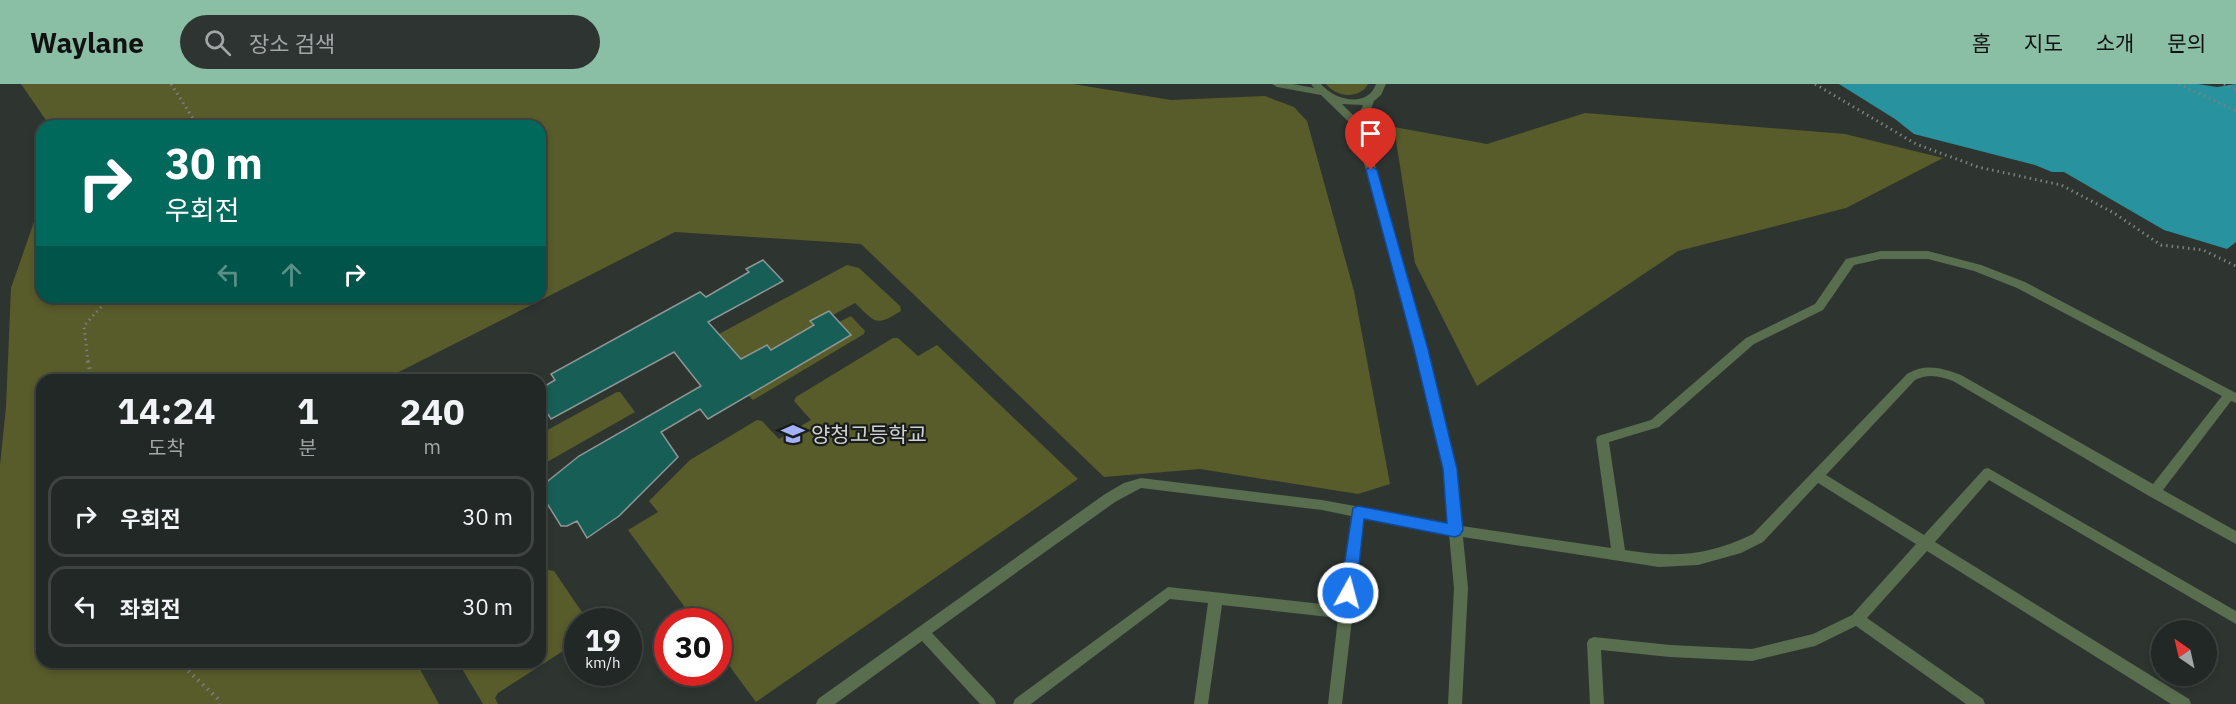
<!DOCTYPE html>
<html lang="ko">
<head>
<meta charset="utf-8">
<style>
	:root { --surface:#222825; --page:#2e3432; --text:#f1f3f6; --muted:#a2a6a7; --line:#3f4442; --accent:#8abfa5 }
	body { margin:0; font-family:"IBM Plex Sans","Noto Sans KR",sans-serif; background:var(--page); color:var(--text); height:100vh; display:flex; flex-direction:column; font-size:22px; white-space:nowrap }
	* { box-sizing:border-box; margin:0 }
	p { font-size:20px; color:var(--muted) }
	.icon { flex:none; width:33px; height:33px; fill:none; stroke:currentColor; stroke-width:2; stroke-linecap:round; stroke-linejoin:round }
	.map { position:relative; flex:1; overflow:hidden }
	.panel { position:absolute; left:36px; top:290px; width:510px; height:294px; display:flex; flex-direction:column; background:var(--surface); border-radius:18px; box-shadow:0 3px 9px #0003,0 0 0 2px var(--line) }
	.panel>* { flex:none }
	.guide { position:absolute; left:36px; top:36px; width:510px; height:183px; border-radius:18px; box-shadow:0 3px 9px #0003,0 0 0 2px var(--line); background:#00695c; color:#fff; overflow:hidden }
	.needle { width:39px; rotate:326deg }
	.buttons { position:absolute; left:2151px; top:536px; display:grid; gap:12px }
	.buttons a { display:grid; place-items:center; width:66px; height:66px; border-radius:50%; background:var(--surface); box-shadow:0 3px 9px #0003,0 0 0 2px var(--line); font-size:30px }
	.speed { position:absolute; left:564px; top:524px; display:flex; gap:12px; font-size:30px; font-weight:700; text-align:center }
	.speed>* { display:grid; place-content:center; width:78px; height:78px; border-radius:50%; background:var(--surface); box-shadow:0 3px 9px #0003,0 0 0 2px var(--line); line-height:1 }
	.speed small { font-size:15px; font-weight:400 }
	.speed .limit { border:9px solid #d22; background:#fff; color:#111 }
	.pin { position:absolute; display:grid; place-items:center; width:51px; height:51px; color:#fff; margin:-62px -26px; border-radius:50% 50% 50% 0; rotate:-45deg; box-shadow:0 0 6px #0007 }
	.pin .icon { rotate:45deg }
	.me { position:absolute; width:66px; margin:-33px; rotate:7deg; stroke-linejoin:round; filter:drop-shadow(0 0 4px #0008) }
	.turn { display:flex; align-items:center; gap:21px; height:126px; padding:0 30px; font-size:27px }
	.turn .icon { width:78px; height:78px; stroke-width:2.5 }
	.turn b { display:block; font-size:42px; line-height:51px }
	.lanes { display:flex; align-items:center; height:57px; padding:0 30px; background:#0003; justify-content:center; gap:30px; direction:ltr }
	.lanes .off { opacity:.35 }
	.eta { display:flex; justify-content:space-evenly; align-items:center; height:102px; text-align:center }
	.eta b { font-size:36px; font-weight:700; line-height:42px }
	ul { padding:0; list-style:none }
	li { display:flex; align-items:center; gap:18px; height:81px; margin:0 12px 9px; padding:0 18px; border:3px solid var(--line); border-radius:18px }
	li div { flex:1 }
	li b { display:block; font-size:22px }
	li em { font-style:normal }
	header { display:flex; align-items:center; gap:36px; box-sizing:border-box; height:84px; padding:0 30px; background:var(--accent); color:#111 }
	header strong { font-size:28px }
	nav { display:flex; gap:33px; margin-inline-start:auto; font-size:21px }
	.search { width:420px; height:54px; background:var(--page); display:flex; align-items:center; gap:15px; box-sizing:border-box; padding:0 21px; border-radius:33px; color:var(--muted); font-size:22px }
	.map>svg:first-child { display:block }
	.green { fill:#585b2a }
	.water { fill:#28939e }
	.building { fill:#175f56; stroke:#8d9694; stroke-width:1.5 }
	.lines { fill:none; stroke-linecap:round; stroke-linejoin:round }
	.path-far1 { stroke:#7a807d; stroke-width:3; stroke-dasharray:1.5 4; stroke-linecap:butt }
	.path { stroke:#7a807d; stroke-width:4; stroke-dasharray:1.5 5; stroke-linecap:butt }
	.minor { fill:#596d4f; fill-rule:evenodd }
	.route { fill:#1a73e8; stroke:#114b97; stroke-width:1.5 }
	.labels { text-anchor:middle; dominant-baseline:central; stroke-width:4.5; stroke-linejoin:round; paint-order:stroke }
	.poi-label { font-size:21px; fill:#ced2d0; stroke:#191c1a; text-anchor:start }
</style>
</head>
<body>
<header>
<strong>Waylane</strong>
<div class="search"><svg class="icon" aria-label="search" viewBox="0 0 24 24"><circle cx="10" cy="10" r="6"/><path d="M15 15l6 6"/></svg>장소 검색</div>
<nav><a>홈</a><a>지도</a><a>소개</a><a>문의</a></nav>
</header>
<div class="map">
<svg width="2236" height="620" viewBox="0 0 2236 620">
	<rect width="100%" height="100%" fill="#2e3531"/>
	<path class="green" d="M21,0H1073L1171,16L1265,12L1294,23L1307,37L1354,207L1390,400L1358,410L1200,385L1104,393L861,160L675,148L385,295L42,296V578H416L439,620H0V381L6,323L11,204L42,115V213H540V42H50Z
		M1326,0H1368C1359,16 1336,13 1326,0Z
		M1585,29L1845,50L1943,74L1846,124L1678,167L1477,302L1415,179L1394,43L1487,60Z
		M847,181L859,184L900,222L901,227C875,243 876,239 855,219L833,231L828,227L811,237L814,241L771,266L767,261L741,275L719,250Z
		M851,232L865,247L864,250L753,316L748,311L851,251L839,238Z
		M893,254H898L918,272L937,261L1078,395L756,618L719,568L718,537H695L628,446L658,428L649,417L690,376L757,336L762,337L779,355L811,336L794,317L796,313Z
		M617,308H620L635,328L540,382V350Z
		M543,485L554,487L588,537H578L577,558L498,609L495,614L498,620H483L458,578H540V487Z"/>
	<path class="water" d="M1839,0H2198L2217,3L2236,0V158L2227,165L2164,146L2064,88H2052L2035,81L1914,50L1895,35Z"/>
	<path class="building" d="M763,176L783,197L708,238L741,275L767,261L771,266L814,241L810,237L829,227L851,251L708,335L700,325L661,348L678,373L619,432L587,454L577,437L567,442H561L540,408L543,401L579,372L701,302L674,268L551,335L540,318V305L555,296L551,290L700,208L706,213L749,188L746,185Z"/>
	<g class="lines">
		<path class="path-far1" d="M171,0L194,36L191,42
			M1815,0L1916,60L1978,83L2061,101L2114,129L2161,161L2203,166L2236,182
			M2179,0L2236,27
			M2224,0L2236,6
			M88,278L84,242L110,213"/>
		<path class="path" d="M88,277L92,296
			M179,578L218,615L219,620"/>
		<path class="minor" d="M1272,0H1293L1314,4L1311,0H1321C1335,17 1368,24 1376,0H1386L1381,11L1374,17L1364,42L1427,265L1456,385L1462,442L1611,464L1596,355L1598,352L1651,336L1746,254L1815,220L1846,175L1881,167H1928L1981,181L2025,198L2236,309V319L2231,317L2163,406L2236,447V460L2149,412L1953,297C1940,292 1928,289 1915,296L1826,391L1924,451L1984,385L1988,384L2236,527V540L1989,396L1935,458L2189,615L2191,620H2171L1927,467L1867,534L1983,615L1985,620H1966L1856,542L1815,562L1752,577L1670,573L1601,566L1604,620H1590L1587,559L1589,555L1594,553L1670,561L1752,565L1813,550L1852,531L1916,460L1818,399L1763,458L1741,469L1698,481L1659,483L1463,453L1468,504L1462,620H1448L1454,504L1449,450L1364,434L1342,620H1328L1338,534L1222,521L1208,620H1194L1208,519L1170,515L1031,620H1013L1015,615L1168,503L1340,522L1351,432L1322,426L1141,404L1115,418L932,549L994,615L996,620H980L922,557L835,620H816L818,615L1105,410L1124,399L1141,394L1322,416L1448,439L1444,385L1415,265L1354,43L1321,11L1277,3ZM1342,20L1363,21L1357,35ZM1881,175H1928L1974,187L2017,204L2222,312L2153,400L1961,291C1942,284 1925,279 1907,290L1753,450C1708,472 1674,474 1625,466L1609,358L1659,343L1754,260L1823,226L1854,181Z"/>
	</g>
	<path class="route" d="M1371,82L1377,86L1428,265L1457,385L1463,446L1460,451L1455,453L1364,435L1356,509L1354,513L1348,515L1343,513L1340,509L1353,424L1358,422L1447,439L1443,385L1414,265L1366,86Z"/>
	<defs>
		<g id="school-bare" transform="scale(1.8)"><path d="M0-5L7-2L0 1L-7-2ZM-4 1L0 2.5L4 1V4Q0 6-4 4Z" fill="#a4b2fc" stroke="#191c1a" stroke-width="2.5" paint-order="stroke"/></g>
	</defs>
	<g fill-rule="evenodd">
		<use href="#school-bare" x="793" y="350"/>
	</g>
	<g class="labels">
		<g class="poi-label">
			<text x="811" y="350">양청고등학교</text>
		</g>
	</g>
</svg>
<div class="buttons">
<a><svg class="needle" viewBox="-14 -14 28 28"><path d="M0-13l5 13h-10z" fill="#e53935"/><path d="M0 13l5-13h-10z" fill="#a2a6a7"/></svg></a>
</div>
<div class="speed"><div>19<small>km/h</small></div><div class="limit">30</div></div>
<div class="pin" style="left:1371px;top:86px;background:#d93025"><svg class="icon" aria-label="arrive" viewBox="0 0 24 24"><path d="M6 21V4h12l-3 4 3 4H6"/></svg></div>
<svg class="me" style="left:1348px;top:509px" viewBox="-20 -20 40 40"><circle r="17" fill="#1a73e8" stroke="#fff" stroke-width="3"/><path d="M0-11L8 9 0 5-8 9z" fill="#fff"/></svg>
<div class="guide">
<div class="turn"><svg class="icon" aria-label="right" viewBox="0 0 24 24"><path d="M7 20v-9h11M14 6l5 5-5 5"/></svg><div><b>30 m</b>우회전</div></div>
<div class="lanes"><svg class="icon off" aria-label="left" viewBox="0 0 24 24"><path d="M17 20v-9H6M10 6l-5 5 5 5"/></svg><svg class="icon off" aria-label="ahead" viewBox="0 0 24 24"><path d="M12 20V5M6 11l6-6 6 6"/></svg><svg class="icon" aria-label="right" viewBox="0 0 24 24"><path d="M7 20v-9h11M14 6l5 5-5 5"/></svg></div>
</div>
<section class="panel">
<div class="eta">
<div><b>14:24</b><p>도착</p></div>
<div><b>1</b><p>분</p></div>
<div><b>240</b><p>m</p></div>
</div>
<ul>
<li><svg class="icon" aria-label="right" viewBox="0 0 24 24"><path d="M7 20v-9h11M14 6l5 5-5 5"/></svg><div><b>우회전</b></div><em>30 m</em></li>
<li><svg class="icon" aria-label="left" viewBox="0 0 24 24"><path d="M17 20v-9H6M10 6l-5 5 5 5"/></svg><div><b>좌회전</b></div><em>30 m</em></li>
</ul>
</section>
</div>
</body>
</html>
